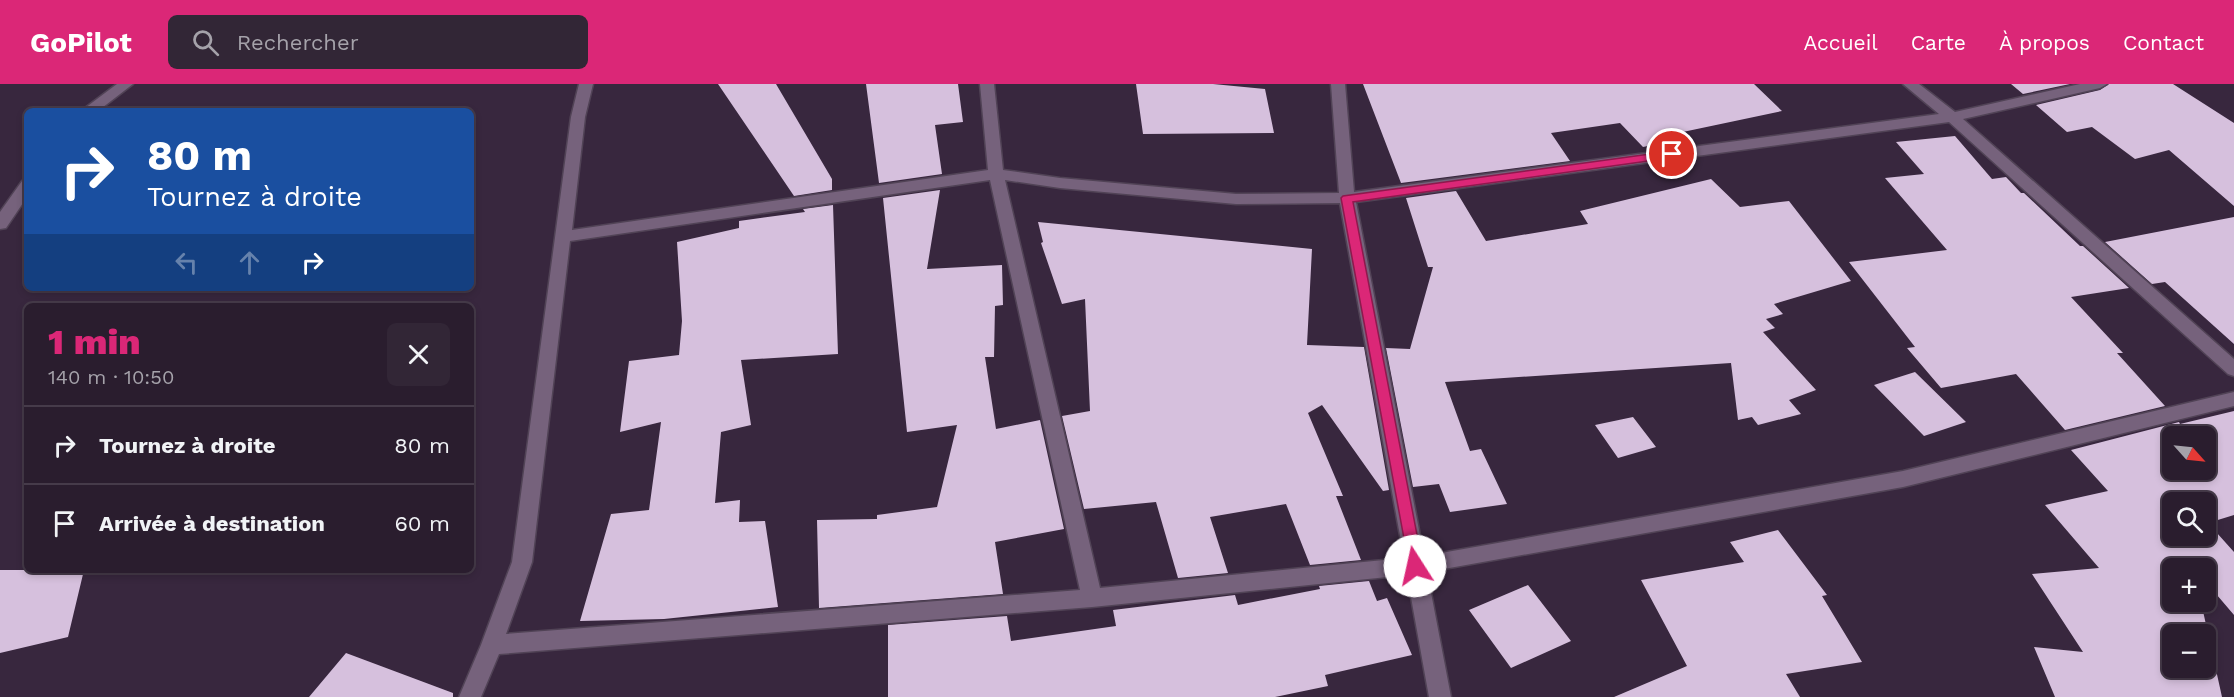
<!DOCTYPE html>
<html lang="fr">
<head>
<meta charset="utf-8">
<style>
	:root { --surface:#2a1d2e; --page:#322636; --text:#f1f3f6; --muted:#a5a2aa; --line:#463b4a; --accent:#db2777 }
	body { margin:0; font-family:"Work Sans",sans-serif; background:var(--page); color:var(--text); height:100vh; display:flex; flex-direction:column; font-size:22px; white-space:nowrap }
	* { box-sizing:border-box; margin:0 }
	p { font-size:20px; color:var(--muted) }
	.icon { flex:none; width:33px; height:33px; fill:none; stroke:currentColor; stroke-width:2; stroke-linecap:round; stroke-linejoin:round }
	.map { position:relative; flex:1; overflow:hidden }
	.details { position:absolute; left:24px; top:219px; width:450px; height:270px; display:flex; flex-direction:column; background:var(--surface); border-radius:9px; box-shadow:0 3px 9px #0003,0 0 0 2px var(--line) }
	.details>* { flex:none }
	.top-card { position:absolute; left:24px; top:24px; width:450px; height:183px; border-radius:9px; box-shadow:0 3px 9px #0003,0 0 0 2px var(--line); background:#1a4fa0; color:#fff; overflow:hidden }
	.needle { width:39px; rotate:117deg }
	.fabs { position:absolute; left:2162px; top:342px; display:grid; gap:12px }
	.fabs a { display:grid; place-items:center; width:54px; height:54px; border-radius:9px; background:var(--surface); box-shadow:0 3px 9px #0003,0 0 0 2px var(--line); font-size:30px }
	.pin { position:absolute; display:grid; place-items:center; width:51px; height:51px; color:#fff; margin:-26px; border:3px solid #fff; border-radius:50%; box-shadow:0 2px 6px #0007 }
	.me { position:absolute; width:66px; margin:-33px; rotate:350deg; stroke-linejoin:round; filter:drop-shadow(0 0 4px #0008) }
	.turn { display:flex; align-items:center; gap:21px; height:126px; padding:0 24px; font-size:27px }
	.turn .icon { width:78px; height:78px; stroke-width:2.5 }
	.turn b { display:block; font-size:42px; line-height:51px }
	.lanes { display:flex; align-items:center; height:57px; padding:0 24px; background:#0003; justify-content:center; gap:30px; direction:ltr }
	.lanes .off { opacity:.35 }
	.round { display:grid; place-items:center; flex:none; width:63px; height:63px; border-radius:9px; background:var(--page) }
	.summary { display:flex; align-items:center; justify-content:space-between; height:102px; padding:0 24px }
	h1 { font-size:36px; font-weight:800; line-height:45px; color:var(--accent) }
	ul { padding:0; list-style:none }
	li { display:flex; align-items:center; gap:18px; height:78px; padding:0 24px; border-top:2px solid var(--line) }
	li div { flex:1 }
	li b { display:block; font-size:22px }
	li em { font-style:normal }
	header { display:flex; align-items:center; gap:36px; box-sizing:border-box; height:84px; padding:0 30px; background:var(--accent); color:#fff }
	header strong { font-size:28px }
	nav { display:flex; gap:33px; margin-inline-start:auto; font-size:21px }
	.search { width:420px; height:54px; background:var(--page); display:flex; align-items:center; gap:15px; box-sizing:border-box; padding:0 21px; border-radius:9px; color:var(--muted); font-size:22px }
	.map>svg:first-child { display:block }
	.building { fill:#d6c0dd; fill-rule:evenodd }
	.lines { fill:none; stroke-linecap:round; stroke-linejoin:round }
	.minor-casing { stroke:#514356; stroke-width:3 }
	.minor { fill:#76627c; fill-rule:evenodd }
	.route { fill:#db2777; stroke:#8e194d; stroke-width:1.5 }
</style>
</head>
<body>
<header>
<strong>GoPilot</strong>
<div class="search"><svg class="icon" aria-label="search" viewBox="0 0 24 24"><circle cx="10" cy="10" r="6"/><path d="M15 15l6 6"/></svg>Rechercher</div>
<nav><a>Accueil</a><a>Carte</a><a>À propos</a><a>Contact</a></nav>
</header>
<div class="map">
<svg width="2234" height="613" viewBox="0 0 2234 613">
	<rect width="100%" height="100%" fill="#38273e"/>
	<path class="building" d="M718,0H776L832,95V106L794,112Z
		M866,0H958L963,38L935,41L942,90L879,99Z
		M1136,0H1213L1265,5L1274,49L1143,50Z
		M1363,0H1754L1782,27L1678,49L1683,55L1643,63L1620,39L1551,49L1570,77L1401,99Z
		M2011,0H2070L2023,10Z
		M2109,0H2173L2234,39V122L2169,66L2135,75L2092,43L2067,48L2036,21L2100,6Z
		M1955,52L1992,95L2006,93L2021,109H2024L2080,162H2083L2129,204L2071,213L2123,269H2117L2165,322L2065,346L2016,290L1941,304L1907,264L1915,263L1849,178L1947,166L1885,94L1924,90L1896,58Z
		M1711,95L1740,123L1789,117L1851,197L1774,220L1783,230L1766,235L1775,244L1763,248L1816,306L1789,316L1801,330L1758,341L1752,333L1738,336L1731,279L1445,298L1470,367L1481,365L1507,420L1450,428L1439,400L1413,403L1386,264L1410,265L1433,183H1428L1406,114L1456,107L1486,157L1588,140L1580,127Z
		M940,106L927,185L1002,181L1003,221L995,222L994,273H985L996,345L1040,336L1064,445L995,458L1003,510L819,524L817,436L877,435V431L937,423L957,341L907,348L883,114Z
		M833,121L838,270L741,276L751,341L721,348L715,419L740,416L739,438L765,437L778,523L664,535L580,537L611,430L649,426L661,338L620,348L629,277L679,271L682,237L677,158L739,144V137L805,128L803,125Z
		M2234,133V260L2165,198L2152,200L2105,158Z
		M1038,138L1312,165L1307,261L1364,263L1389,406L1383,407L1322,321L1308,329L1343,412H1336L1361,476L1310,481L1286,420L1210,433L1228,489L1178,494L1156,418L1084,425L1062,332L1090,327L1085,215L1062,220L1041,159L1043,158Z
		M1915,288L1966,338L1924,352L1874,301Z
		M2234,327V431L2208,439L2234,468V531L2205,497V484H2172V518H2201L2222,613H2055L2034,563L2083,568L2032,490L2099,484L2045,421L2108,407L2071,366L2179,338L2180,340ZM2172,352H2205V386H2172ZM2172,418H2205V452H2172ZM2172,550H2205V584H2172Z
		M1633,333L1656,363L1618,374L1595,341Z
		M1778,446L1827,511L1822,512L1862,578L1786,590L1800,613H1614L1687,582L1641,496L1744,478L1730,458Z
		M0,486H84L68,553L0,569Z
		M1369,497L1377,517L1387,514L1412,571L1325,591L1328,602L1275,613H888V541L1007,532L1011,557L1116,542L1113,526L1235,511L1238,521L1320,505L1319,502Z
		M1528,501L1571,557L1511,584L1469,526Z
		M346,569L453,609V613H309Z"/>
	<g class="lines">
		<g class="minor-casing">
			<path id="minor" d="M117,0H133L98,27H81Z
				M579,0H593L585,33L572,146L988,86L980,0H994L1003,86L1060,94L1236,110L1339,109L1331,0H1345L1354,108L1939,30L1903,0H1919L1955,28L2080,0H2107L2100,4L1963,35L2234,275V292L2228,290L1949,38L1356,118L1424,472L1903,387L2234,308V322L1903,403L1427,488L1451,613H1429L1407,491L1092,523L499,570L481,613H459L481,561L512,478L571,33ZM990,96L1080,506L506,550L532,478L570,157ZM1005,96L1060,104L1236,120L1340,119L1404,474L1100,504Z
				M27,96V113L6,144L0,145V128L22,97Z"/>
		</g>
		<use href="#minor" class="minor"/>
	</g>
	<path class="route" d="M1672,67L1678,70L1677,73L1353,118L1423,482L1421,487L1415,489L1410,487L1341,114L1343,112Z"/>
</svg>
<div class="fabs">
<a><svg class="needle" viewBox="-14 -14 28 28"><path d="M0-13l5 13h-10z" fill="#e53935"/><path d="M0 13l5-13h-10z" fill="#a5a2aa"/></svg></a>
<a><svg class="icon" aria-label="search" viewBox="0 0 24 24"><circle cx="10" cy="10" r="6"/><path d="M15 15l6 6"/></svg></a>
<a>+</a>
<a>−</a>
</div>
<div class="pin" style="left:1672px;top:70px;background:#d93025"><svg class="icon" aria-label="arrive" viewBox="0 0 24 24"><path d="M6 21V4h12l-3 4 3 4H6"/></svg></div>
<svg class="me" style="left:1415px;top:482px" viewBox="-20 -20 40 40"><circle r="19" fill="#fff"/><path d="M0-13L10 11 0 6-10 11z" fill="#db2777"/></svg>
<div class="top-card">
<div class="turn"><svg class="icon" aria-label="right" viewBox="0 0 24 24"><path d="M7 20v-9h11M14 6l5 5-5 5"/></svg><div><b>80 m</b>Tournez à droite</div></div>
<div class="lanes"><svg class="icon off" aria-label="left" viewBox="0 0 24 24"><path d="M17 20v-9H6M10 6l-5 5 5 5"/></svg><svg class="icon off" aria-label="ahead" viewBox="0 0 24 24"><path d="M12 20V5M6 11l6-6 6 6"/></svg><svg class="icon" aria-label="right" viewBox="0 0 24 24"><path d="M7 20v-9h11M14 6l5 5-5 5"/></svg></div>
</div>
<section class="details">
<div class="summary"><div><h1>1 min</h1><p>140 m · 10:50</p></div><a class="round"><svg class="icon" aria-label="close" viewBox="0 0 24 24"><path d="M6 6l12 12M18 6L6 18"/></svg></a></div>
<ul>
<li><svg class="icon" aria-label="right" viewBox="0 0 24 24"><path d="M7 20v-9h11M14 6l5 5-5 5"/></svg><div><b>Tournez à droite</b></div><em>80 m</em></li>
<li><svg class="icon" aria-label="arrive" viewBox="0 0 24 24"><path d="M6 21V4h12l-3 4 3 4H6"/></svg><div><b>Arrivée à destination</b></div><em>60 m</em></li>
</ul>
</section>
</div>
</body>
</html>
